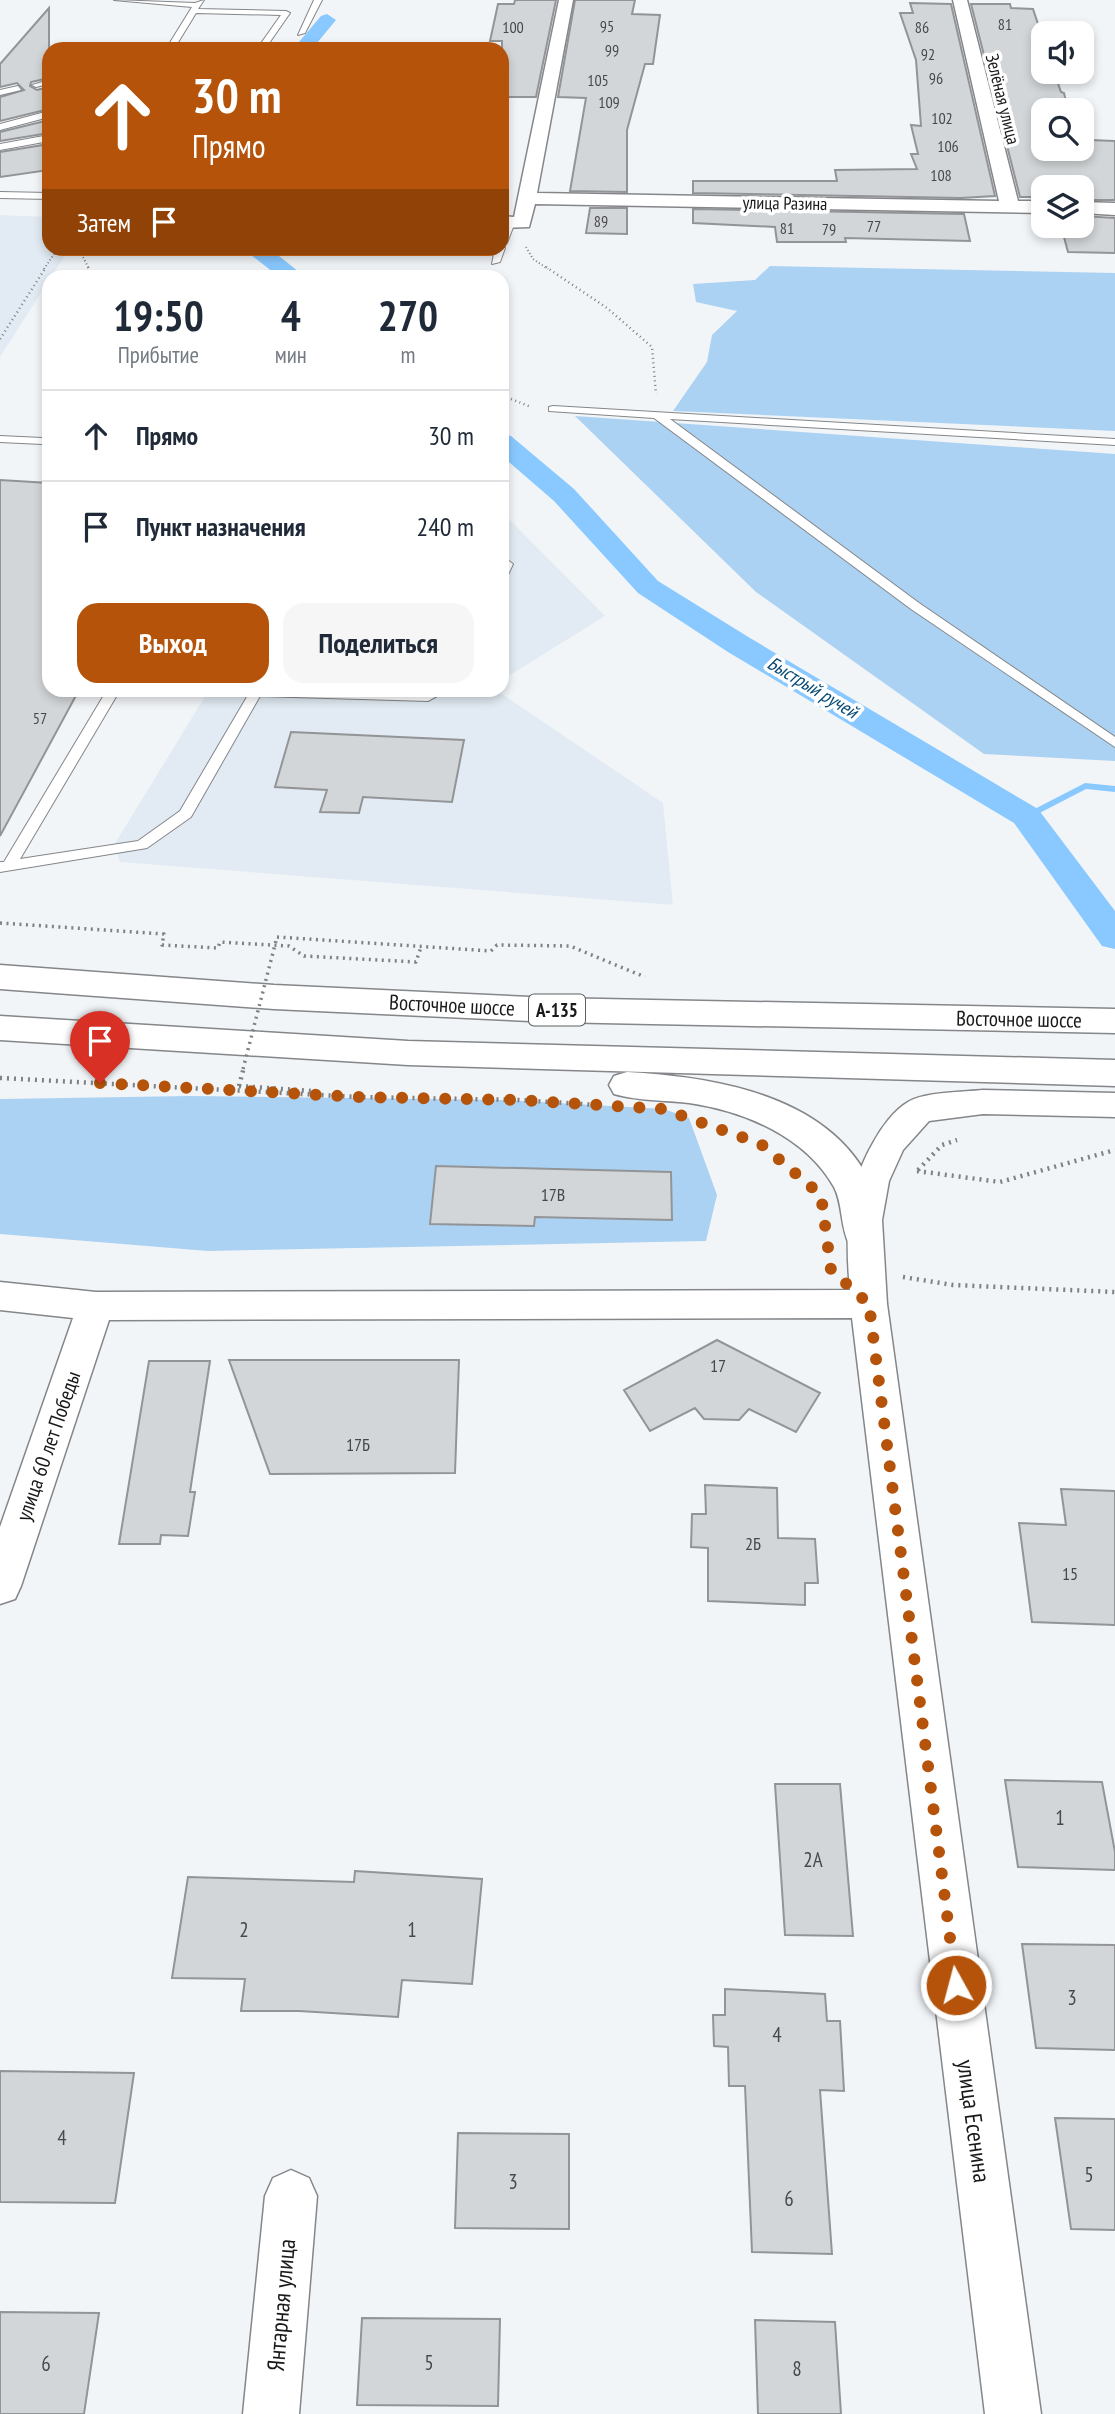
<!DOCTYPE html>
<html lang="ru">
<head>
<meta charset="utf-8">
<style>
	:root { --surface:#fff; --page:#f6f6f7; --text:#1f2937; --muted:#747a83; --line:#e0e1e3; --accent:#b45309 }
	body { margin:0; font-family:"PT Sans Narrow",sans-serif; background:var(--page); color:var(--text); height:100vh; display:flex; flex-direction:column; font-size:26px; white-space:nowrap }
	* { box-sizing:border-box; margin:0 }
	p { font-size:23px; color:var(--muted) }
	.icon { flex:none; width:38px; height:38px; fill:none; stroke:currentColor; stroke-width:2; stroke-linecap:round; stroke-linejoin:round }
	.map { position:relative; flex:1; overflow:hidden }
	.drawer { position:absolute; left:42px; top:270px; width:467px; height:427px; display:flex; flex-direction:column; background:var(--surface); border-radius:21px; box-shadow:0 4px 10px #0003 }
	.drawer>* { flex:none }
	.top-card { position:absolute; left:42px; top:42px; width:467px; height:214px; border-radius:21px; box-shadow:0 4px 10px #0003; background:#b45309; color:#fff; overflow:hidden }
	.controls { position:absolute; left:1031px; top:21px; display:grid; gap:14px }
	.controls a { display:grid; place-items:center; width:63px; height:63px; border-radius:14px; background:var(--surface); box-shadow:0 4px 10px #0003; font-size:35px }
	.pin { position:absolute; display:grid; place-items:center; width:60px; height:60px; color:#fff; margin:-72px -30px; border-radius:50% 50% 50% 0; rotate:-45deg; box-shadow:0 0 7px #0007 }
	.pin .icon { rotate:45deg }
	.me { position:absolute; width:77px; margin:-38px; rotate:353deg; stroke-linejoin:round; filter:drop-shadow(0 0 5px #0008) }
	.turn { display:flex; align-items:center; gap:24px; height:147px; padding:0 35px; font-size:32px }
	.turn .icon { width:91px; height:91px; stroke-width:2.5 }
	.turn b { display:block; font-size:49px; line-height:60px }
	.then { display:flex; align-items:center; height:66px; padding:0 35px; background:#0003; gap:14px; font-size:26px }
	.eta { display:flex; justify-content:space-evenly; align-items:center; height:119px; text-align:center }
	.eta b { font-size:42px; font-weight:600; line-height:49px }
	.primary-button { display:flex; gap:14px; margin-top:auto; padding:14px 35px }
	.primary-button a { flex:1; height:80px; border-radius:21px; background:var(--accent); color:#fff; font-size:28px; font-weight:600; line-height:80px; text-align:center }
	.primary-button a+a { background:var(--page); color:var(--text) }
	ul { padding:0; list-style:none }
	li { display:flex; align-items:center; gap:21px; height:91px; padding:0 35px; border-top:2px solid var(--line) }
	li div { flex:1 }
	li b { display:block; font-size:26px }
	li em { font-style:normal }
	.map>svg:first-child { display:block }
	.built { fill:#e2ebf3 }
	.green { fill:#acd2f3 }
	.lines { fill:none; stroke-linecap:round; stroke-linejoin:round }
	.stream { fill:#89c9ff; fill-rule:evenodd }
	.canal { fill:#89c9ff; fill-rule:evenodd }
	.building { fill:#d3d6d8; stroke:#929497; stroke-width:2 }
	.lane-casing { stroke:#848689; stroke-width:2 }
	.street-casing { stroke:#848689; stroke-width:3 }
	.highway-casing { stroke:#848689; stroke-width:3 }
	.path-far3 { stroke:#7e8082; stroke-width:2; stroke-dasharray:1 2.5; stroke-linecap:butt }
	.path-far2 { stroke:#7e8082; stroke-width:2.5; stroke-dasharray:1 3.5; stroke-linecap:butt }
	.path-far1 { stroke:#7e8082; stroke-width:3.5; stroke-dasharray:2 4.5; stroke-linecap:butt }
	.path { stroke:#7e8082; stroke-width:4.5; stroke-dasharray:2 5; stroke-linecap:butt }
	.lane { fill:#fff; fill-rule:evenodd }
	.street { fill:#fff; fill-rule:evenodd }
	.highway { fill:#fff; fill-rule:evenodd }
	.path-bridge-far1 { stroke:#7e8082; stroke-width:3.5; stroke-dasharray:2 4.5; stroke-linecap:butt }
	.path-bridge { stroke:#7e8082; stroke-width:4.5; stroke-dasharray:2 5; stroke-linecap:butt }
	.route { stroke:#b45309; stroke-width:12; stroke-dasharray:0 21.6 }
	.labels { text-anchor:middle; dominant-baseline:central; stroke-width:7; stroke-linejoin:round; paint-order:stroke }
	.far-number-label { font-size:16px; fill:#47484a }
	.far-street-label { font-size:18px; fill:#18191a; stroke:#fff }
	.number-label { font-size:18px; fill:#47484a }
	.far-water-label { font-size:19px; font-style:italic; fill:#064973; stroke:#fff }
	.shield { fill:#fff; stroke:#5d5e5f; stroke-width:2 }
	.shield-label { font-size:19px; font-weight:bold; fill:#18191a }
	.street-label { font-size:21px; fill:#18191a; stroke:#fff }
	.near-number-label { font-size:21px; fill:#47484a }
	.near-street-label { font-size:24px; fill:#18191a; stroke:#fff }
</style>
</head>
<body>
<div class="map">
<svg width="1115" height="2414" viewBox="0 0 1115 2414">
	<rect width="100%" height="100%" fill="#f2f5f8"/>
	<path class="built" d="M0,215L49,217V248L69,249L0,357Z
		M502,517L508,518L605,616L502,680Z
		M209,690H496L663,803L673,905L120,862L114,845Z"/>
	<path class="green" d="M770,266L1115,273V431L673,411L707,362L712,335L737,311L696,302L693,284L755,280Z
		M575,416L1115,454V761L984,754L756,592Z
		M190,1096L502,1100L664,1109L689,1118L717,1195L706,1241L208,1251L0,1234V1099Z"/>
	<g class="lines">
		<path class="stream" d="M1085,783L1115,786V792L1086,789L1030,818H1022L1021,816Z"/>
		<path class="canal" d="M327,14L336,20L312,49H293L321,16Z
			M242,248H269L304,276H278Z
			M502,434L511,436L574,489L658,581L750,638L1038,809L1115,911V949L1102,946L1014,823L728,652L638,593L554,501L502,456Z"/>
	</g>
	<path class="building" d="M515,0H556L536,97H502V41H490L498,4H514Z
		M575,0H635L632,14L660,15L653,64H645L627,130V192L570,191L586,98L558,97Z
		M910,3L951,4L995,196L961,198L693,193V181H837L835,170L917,169L911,154H918L911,125L921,126L916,60L900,13H913Z
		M971,4H1010L1011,8L1033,9L1043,39V72H1054L1061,92L1064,93L1068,110H1043V149H1082V123H1087L1090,140L1115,141V200H1082V187H1043V197H1020Z
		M49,8V78L31,82L30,86L37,90L49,87V109L0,121V97L24,90L17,83L0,87V64Z
		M49,120V133L0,141V132Z
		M49,144V170L0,177V152Z
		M590,208H627V234L586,233Z
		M693,209L964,214L970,241L845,238L846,242H777L775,227L693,223Z
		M1082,216L1115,218V253L1068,252L1061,226H1082Z
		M0,480L49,483V690H79L0,836Z
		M291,732L464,740L452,802L363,797L359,813L320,812L327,790L275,787Z
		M436,1166L671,1172L672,1220L535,1217L534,1226L430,1224Z
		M717,1340L820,1393L796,1432L749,1409L739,1420L704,1419L695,1408L650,1431L624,1390Z
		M229,1360H459L455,1473L270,1474Z
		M149,1361H210L190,1492H195L188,1536L161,1535L160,1544H119Z
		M705,1485L777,1488L778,1538L815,1539L818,1583H805V1605L708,1601V1548L691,1547L692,1514H706Z
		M1061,1489L1115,1491V1625L1032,1622L1019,1523L1066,1525Z
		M1005,1780L1102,1782L1115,1852V1870L1018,1867Z
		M775,1784H840L853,1936L785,1935Z
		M355,1871L482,1879L472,1984L402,1980L398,2017L299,2011H241L245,1979L172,1978L188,1877L354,1882Z
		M1022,1944L1115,1945V2050L1036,2048Z
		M725,1989L825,1994L827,2021H840L844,2091L820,2090L832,2254L752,2252L745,2086H729L728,2047L714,2046L713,2015H725Z
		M0,2071L134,2073L115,2203L0,2202Z
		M1055,2118L1115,2119V2230L1071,2229Z
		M458,2133L569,2134V2229L455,2228Z
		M0,2312L99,2313L84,2414H0Z
		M362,2318L500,2319L498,2406L357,2405Z
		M755,2320L835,2322L841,2414H758Z"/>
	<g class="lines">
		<g class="lane-casing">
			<path id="lane" d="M114,0L195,3L204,0L198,9L286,11L290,13L265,49H257L281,15L196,13L174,49H166L192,7Z
				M314,0H322L305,33L298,35Z
				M49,80V84L36,87L32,85Z
				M18,86L21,90L0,95V90Z
				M49,111V117L0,130V124Z
				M49,135V141L0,150V144Z
				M0,192L49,193V199L0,198Z
				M507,220L515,222L507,243L502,246L505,248L500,262L492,264L495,248H502V230Z
				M553,406L1115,439V445L670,419L919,603L1115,737V747L911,609L654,418L549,411V407Z
				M0,436L42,438L48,441L42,444L0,442Z
				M502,556L513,564L506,579L502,580Z
				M107,690H120L20,859L138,841L180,811L251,690L426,693L432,690H448L428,701L260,696L191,817L147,848L0,872V862H4Z"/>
		</g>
		<g class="street-casing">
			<path id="street" d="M559,0H573L537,193L999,201L953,0H967L1018,201H1043V213L535,204L529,227L502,228V216L514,217Z
				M1082,202L1115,203V215L1082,213Z
				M983,1090L1115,1093V1117L983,1114L929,1121L903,1150L889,1181L882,1220L887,1304L1041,2414H985L852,1318L109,1320L21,1586L15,1599L0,1604V1527L73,1318L0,1310V1282L96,1292L850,1290C845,1236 846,1190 873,1143C881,1128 894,1110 908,1102C923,1092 964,1092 983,1090Z
				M291,2170L309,2178L317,2196L299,2414H243L265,2196L273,2178Z"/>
		</g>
		<g class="highway-casing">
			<path id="highway" d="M0,965L274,985L552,998L1115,1009V1033L552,1022L274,1009L0,989Z
				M0,1016L408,1041L1115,1060V1086L408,1065L0,1040Z
				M627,1072C715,1077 831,1095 872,1186C878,1201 879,1218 882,1233L877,1244L863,1248L849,1244C840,1226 843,1204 834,1187C805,1136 744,1111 689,1103C664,1100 638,1101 614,1094L609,1085L614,1076Z"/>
		</g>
		<path class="path-far3" d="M526,247L533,259L548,269
			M88,248L83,257L89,269
			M44,269L58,248"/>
		<path class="path-far2" d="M88,267L92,276
			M546,267L607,308L652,347L656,394
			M0,339L46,267
			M511,399L531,407"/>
		<path class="path-far1" d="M0,923L164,934L162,945L218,948L220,942L289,946L304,956L416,962L421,947
			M277,937L491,951L497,945L570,946L645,977"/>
		<path class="path" d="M0,1078L358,1097L519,1100L597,1105
			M239,1086L312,1091
			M918,1170L942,1145L957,1140
			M917,1171L1000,1182L1115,1150
			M903,1277L953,1285L1115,1292"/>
		<use href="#lane" class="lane"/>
		<use href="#street" class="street"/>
		<use href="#highway" class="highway"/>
		<path class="path-bridge-far1" d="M243,1069L277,937"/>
		<path class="path-bridge" d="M239,1086L244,1067"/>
	</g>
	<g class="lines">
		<path class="route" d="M100,1083L358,1097L519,1100L663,1109L761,1144L821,1195L831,1270L869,1304L956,1985"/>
	</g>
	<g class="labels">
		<g class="far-number-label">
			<text x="1005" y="24">81</text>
			<text x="607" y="26">95</text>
			<text x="513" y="27">100</text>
			<text x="922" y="27">86</text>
			<text x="612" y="50">99</text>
			<text x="928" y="54">92</text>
			<text x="936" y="78">96</text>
			<text x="598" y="80">105</text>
			<text x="609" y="102">109</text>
			<text x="942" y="118">102</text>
			<text x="948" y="146">106</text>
			<text x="941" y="175">108</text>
			<text x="601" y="221">89</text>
			<text x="874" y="226">77</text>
			<text x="787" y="228">81</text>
			<text x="829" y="229">79</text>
			<text x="40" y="718">57</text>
		</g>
		<g class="far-street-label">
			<text transform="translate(1003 99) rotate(76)">Зелёная улица</text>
			<text transform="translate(785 203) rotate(1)">улица Разина</text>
		</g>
		<g class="number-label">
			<text x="553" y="1194">17В</text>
			<text x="718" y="1365">17</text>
			<text x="358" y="1444">17Б</text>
			<text x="753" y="1543">2Б</text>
			<text x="1070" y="1573">15</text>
		</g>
		<g class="far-water-label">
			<text transform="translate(813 687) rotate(31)">Быстрый ручей</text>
		</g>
		<rect class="shield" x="529" y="994.5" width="56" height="31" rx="5"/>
		<g class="shield-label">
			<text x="557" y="1010">А-135</text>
		</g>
		<g class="street-label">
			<text transform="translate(452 1005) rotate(3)">Восточное шоссе</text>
			<text transform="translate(1019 1019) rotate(1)">Восточное шоссе</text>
			<text transform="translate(48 1446) rotate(-71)">улица 60 лет Победы</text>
		</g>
		<g class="near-number-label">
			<text x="1060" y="1817">1</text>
			<text x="813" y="1859">2А</text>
			<text x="244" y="1929">2</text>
			<text x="412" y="1929">1</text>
			<text x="1072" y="1997">3</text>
			<text x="777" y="2034">4</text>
			<text x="62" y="2137">4</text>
			<text x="1089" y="2174">5</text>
			<text x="513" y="2181">3</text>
			<text x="789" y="2198">6</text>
			<text x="429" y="2362">5</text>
			<text x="46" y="2363">6</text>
			<text x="797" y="2368">8</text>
		</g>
		<g class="near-street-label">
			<text transform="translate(974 2121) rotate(82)">улица Есенина</text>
			<text transform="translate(281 2305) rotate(-85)">Янтарная улица</text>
		</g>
	</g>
</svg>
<div class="controls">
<a><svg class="icon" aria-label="sound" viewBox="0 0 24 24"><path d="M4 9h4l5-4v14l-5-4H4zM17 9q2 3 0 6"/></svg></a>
<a><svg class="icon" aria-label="search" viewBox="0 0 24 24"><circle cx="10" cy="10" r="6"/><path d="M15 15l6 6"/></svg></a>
<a><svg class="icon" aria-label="layers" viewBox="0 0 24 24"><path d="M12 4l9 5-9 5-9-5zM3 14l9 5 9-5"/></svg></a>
</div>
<div class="pin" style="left:100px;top:1083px;background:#d93025"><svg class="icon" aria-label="arrive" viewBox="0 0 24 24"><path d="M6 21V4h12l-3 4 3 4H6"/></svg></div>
<svg class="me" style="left:956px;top:1985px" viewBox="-20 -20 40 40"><circle r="17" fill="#b45309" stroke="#fff" stroke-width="3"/><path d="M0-11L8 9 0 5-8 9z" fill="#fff"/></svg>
<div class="top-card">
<div class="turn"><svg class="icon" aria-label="ahead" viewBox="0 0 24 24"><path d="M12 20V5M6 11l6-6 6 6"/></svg><div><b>30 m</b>Прямо</div></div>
<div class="then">Затем<svg class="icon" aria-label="arrive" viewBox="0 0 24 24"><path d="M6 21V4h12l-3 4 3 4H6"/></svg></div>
</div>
<section class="drawer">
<div class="eta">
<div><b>19:50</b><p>Прибытие</p></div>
<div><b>4</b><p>мин</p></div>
<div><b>270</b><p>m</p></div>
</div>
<ul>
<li><svg class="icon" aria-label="ahead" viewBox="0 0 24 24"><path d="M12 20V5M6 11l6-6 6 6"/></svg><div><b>Прямо</b></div><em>30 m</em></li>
<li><svg class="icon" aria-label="arrive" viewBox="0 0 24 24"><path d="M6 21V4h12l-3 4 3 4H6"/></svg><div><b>Пункт назначения</b></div><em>240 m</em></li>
</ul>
<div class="primary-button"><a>Выход</a><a>Поделиться</a></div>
</section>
</div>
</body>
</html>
